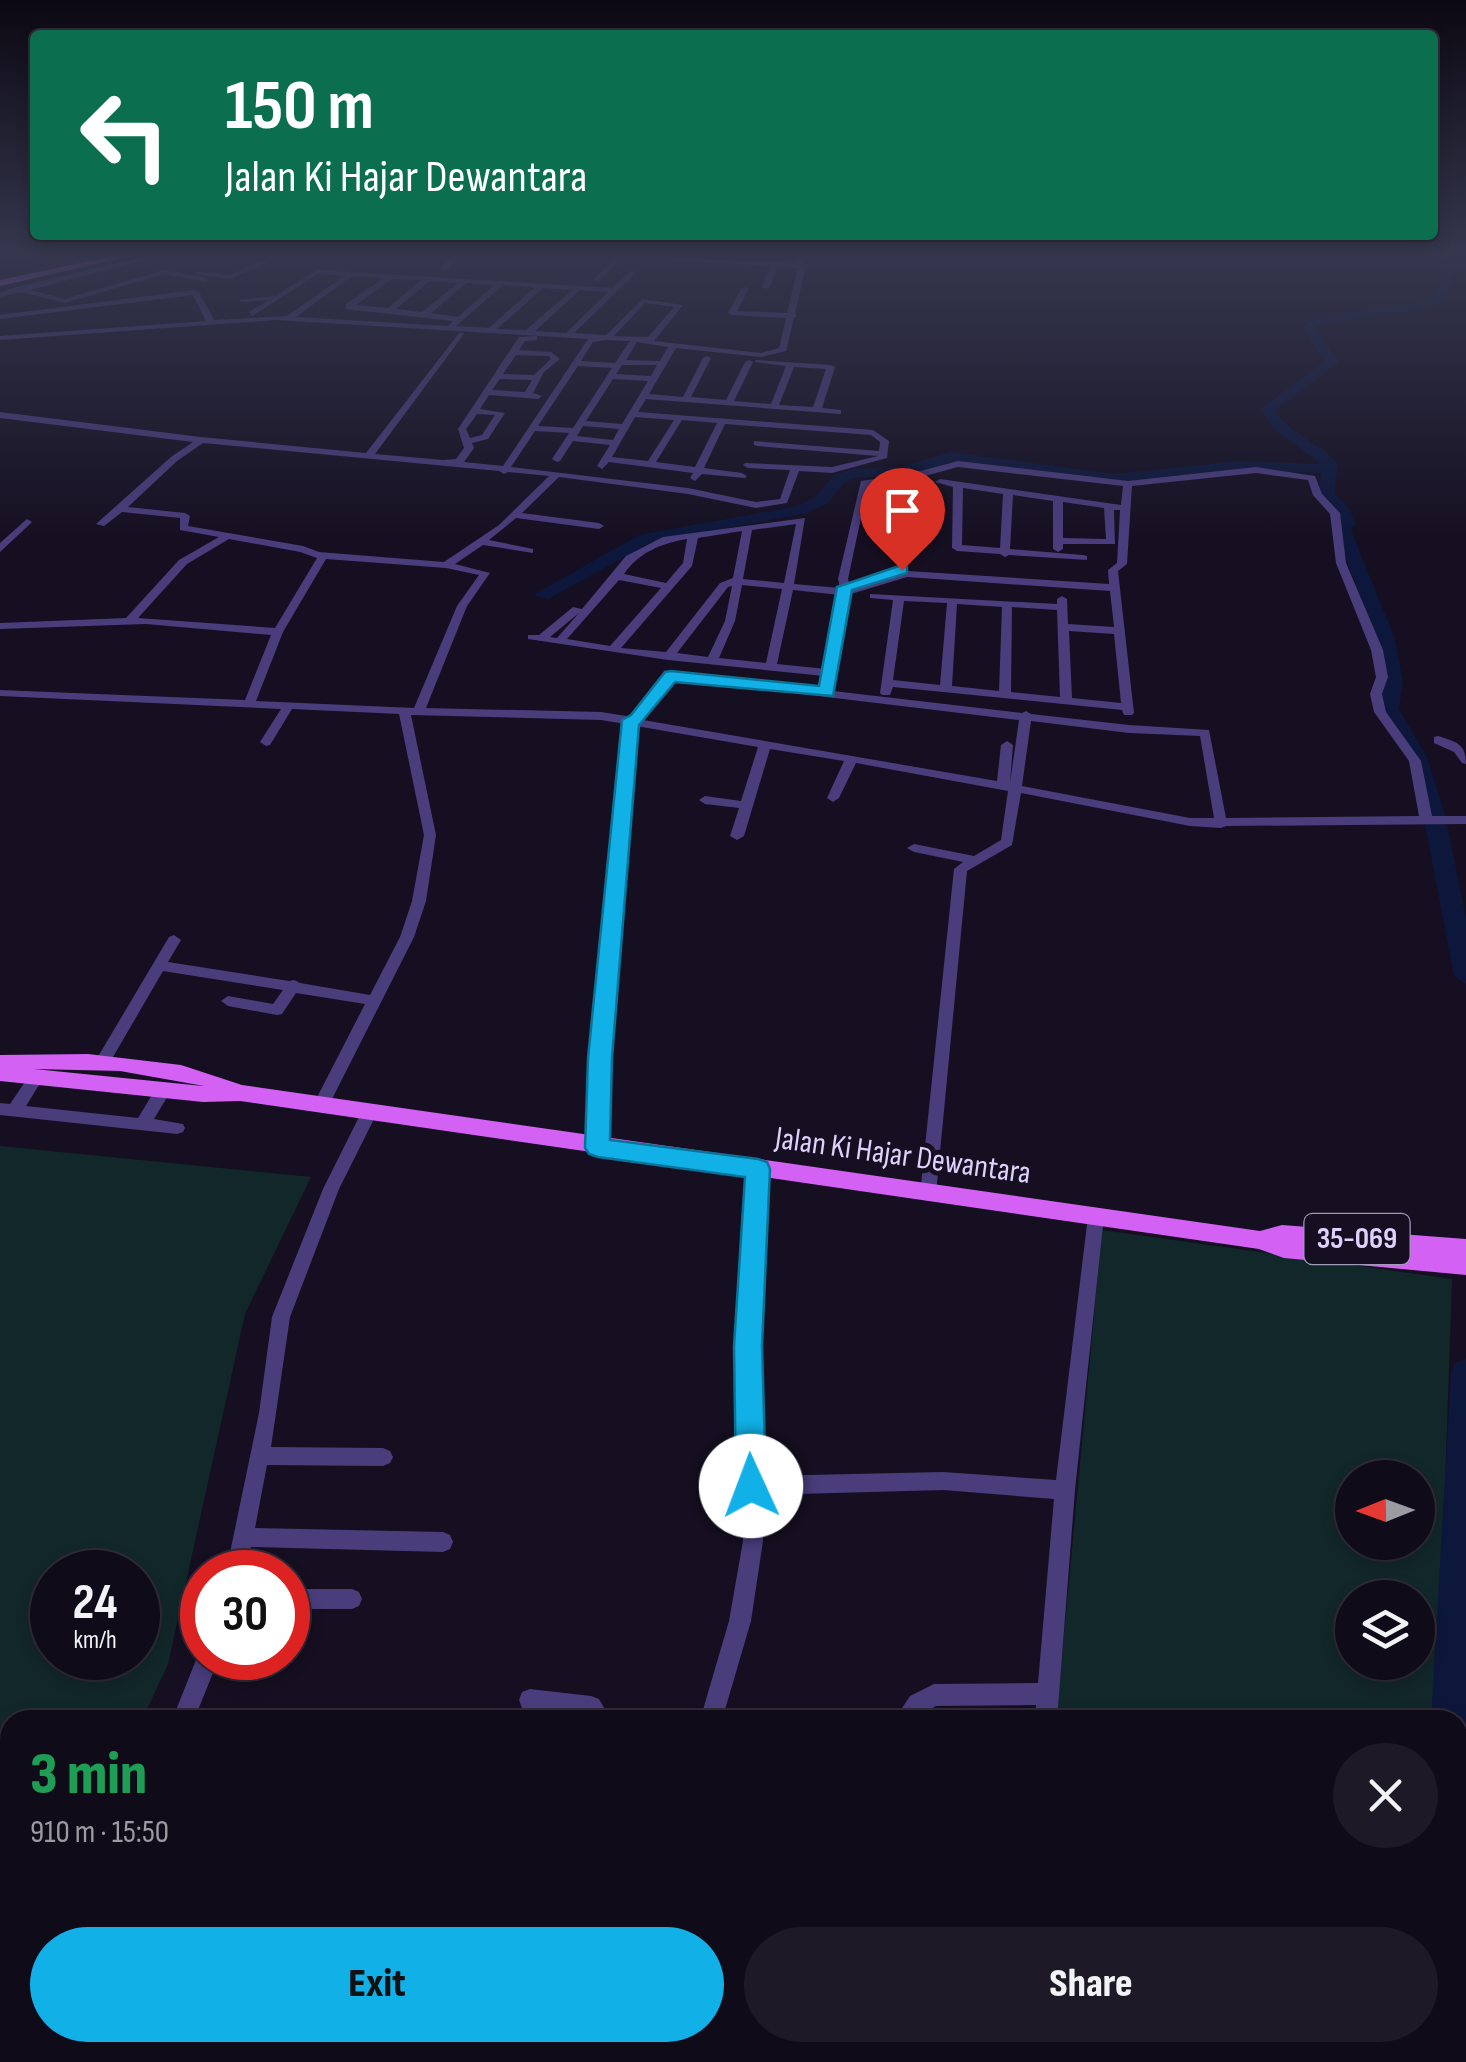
<!DOCTYPE html>
<html lang="en">
<head>
<meta charset="utf-8">
<style>
	:root { --surface:#100b19; --page:#1e1926; --text:#f1f3f6; --muted:#9c9ba2; --line:#302b38; --accent:#11b1e8 }
	body { margin:0; font-family:"Sofia Sans Condensed",sans-serif; background:var(--page); color:var(--text); height:100vh; display:flex; flex-direction:column; font-size:38px; white-space:nowrap }
	* { box-sizing:border-box; margin:0 }
	p { font-size:32px; color:var(--muted) }
	.icon { flex:none; width:55px; height:55px; fill:none; stroke:currentColor; stroke-width:2; stroke-linecap:round; stroke-linejoin:round }
	.map { position:relative; flex:1; overflow:hidden }
	.details { position:absolute; left:0px; top:1710px; width:1468px; height:352px; display:flex; flex-direction:column; background:var(--surface); border-radius:30px 30px 0 0; box-shadow:0 5px 15px #0003,0 0 0 2px var(--line) }
	.details>* { flex:none }
	.top-card { position:absolute; left:30px; top:30px; width:1408px; height:210px; border-radius:10px; box-shadow:0 5px 15px #0003,0 0 0 2px var(--line); background:#0b6e4f; color:#fff; overflow:hidden }
	.needle { width:65px; rotate:269deg }
	.tools { position:absolute; left:1335px; top:1460px; display:grid; gap:20px }
	.tools a { display:grid; place-items:center; width:100px; height:100px; border-radius:50%; background:var(--surface); box-shadow:0 5px 15px #0003,0 0 0 2px var(--line); font-size:50px }
	.speed { position:absolute; left:30px; top:1550px; display:flex; gap:20px; font-size:50px; font-weight:700; text-align:center }
	.speed>* { display:grid; place-content:center; width:130px; height:130px; border-radius:50%; background:var(--surface); box-shadow:0 5px 15px #0003,0 0 0 2px var(--line); line-height:1 }
	.speed small { font-size:25px; font-weight:400 }
	.speed .limit { border:15px solid #d22; background:#fff; color:#111 }
	.pin { position:absolute; display:grid; place-items:center; width:85px; height:85px; color:#fff; margin:-102px -42px; border-radius:50% 50% 50% 0; rotate:-45deg; box-shadow:0 0 10px #0007 }
	.pin .icon { rotate:45deg }
	.me { position:absolute; width:110px; margin:-55px; rotate:358deg; stroke-linejoin:round; filter:drop-shadow(0 0 8px #0008) }
	.turn { display:flex; align-items:center; gap:35px; height:210px; padding:0 30px; font-size:45px }
	.turn .icon { width:130px; height:130px; stroke-width:2.5 }
	.turn b { display:block; font-size:70px; line-height:85px }
	.round { display:grid; place-items:center; flex:none; width:105px; height:105px; border-radius:52px; background:var(--page) }
	.head { display:flex; align-items:center; justify-content:space-between; height:170px; padding:0 30px }
	h1 { font-size:60px; font-weight:800; line-height:75px; color:#1e9e55 }
	.action { display:flex; gap:20px; margin-top:auto; padding:20px 30px }
	.action a { flex:1; height:115px; border-radius:60px; background:var(--accent); color:#111; font-size:40px; font-weight:800; line-height:115px; text-align:center }
	.action a+a { background:var(--page); color:var(--text) }
	.map>svg:first-child { display:block }
	.green { fill:#12272a; fill-rule:evenodd }
	.lines { fill:none; stroke-linecap:round; stroke-linejoin:round }
	.river { fill:#0d173b; fill-rule:evenodd }
	.minor { fill:#493d7c; fill-rule:evenodd }
	.major { fill:#d361f3; fill-rule:evenodd }
	.route { fill:#11b1e8; stroke:#0b7397; stroke-width:2.5 }
	.labels { text-anchor:middle; dominant-baseline:central; stroke-width:10; stroke-linejoin:round; paint-order:stroke }
	.shield { fill:#150f21; stroke:#a198ba; stroke-width:2.5 }
	.shield-label { font-size:30px; font-weight:bold; fill:#ddd2fc }
	.street-label { font-size:32px; fill:#ddd2fc; stroke:#150f21 }
</style>
</head>
<body>
<div class="map">
<svg width="1466" height="2062" viewBox="0 0 1466 2062">
	<rect width="100%" height="100%" fill="#150f21"/>
	<path class="green" d="M0,1146L311,1177L245,1314L168,1664L142,1720H10V1976L0,1993ZM52,1572H138V1658H52Z
		M1102,1230L1452,1279L1437,1720H1056ZM1352,1478H1418V1542H1352ZM1352,1598H1418V1662H1352Z"/>
	<g class="lines">
		<path class="river" d="M1466,260V268L1454,269L1448,293L1432,308L1318,325L1315,328L1340,362L1275,410C1289,435 1319,441 1337,463L1335,494L1348,507L1356,524L1351,530L1395,639L1403,682L1399,709L1427,757L1445,814L1466,918V984L1454,976L1423,814L1407,757L1379,709L1383,682L1377,639L1335,530L1340,524L1319,495L1321,473L1238,471L1115,484L952,462L902,477H859L845,482L828,503L807,513L650,543L548,599L533,595L639,535L797,506L816,497L833,476L852,469L901,467L951,452L1115,474L1238,461L1321,464L1274,429L1260,409L1325,361L1302,328L1314,318L1424,302L1436,292L1445,263Z
			M1466,1359V1723L1458,1735V1720H1431L1451,1373L1455,1363Z
			M1411,2052H1453V2062H1411Z"/>
		<path class="minor" d="M165,252H176L30,290L65,299L164,270L207,278V282L164,274L65,303L21,292L0,297V293L16,287Z
			M280,252H289L231,279L194,274L198,272L230,275Z
			M457,252H465L447,270H441V266Z
			M551,252L620,253L798,264L793,252H800L806,266L795,314L797,316L794,318L786,351L761,357L676,348L649,394L683,397L703,358L707,356L711,358L691,397L726,400L745,362L749,360L753,362L734,401L771,404L786,366L755,362L756,360L831,365L835,367L822,408L841,410V414L646,399L638,412L873,430L889,441L887,458L832,473L799,471L787,503L756,508L688,494L559,477L522,513L599,523L604,526L599,529L516,518L489,540L533,549V553L483,545L455,564L490,573L467,606L426,708L601,712L633,717L664,676L674,673L822,690L824,676L668,660L528,639V635H539L573,607L582,609L626,556L663,537L805,518L794,584L840,588L838,579L861,481L909,474L958,461L1128,481L1256,467L1315,476L1322,494L1340,513L1346,563L1383,650L1388,677L1382,694L1386,712L1421,761L1432,816H1466V824L1226,826L1221,828L1190,826L1021,793L1012,845L967,871L936,1194L934,1199L928,1201L922,1199L920,1194L954,869L963,862L914,852L907,848L914,844L974,856L1001,840L1008,791L856,763L839,798L833,802L827,798L844,761L770,749L744,836L737,840L730,836L739,808L705,804L699,800L705,796L741,801L758,747L636,726L608,1058L606,1147L604,1151H592L590,1147L592,1058L625,724L601,720L411,715L436,835L426,901L414,937L326,1111H314L312,1107L365,1004L296,993L282,1014L277,1015L228,1006L221,1001L228,996L273,1004L283,990L163,971L106,1069H96L93,1065L169,937L174,935L181,940L168,962L289,981L294,980L300,983L370,995L400,937L412,901L424,835L399,714L292,709L270,745L266,746L260,742L281,709L0,696V690L245,700L271,635L146,624L0,629V623L126,618L179,560L219,537L180,530V518L122,512L104,526L96,524L171,457L193,442L0,418V412L201,437L366,453L460,332L464,334L375,454L443,460L456,459L464,448L458,429L519,337L537,336V340L525,341L519,350L551,352L560,359L544,372L533,393L542,396L538,399L489,395L480,409L505,413L488,439L472,443L474,448L464,462L503,466L588,339L277,320L0,340V336L206,321L193,295L0,319V315L195,290L199,292L214,320L287,316L344,276L318,274L252,316L249,312L269,300L242,302L238,300L275,296L317,270L612,288L632,270L635,274L574,333L606,335L643,299L683,305L654,341L761,353L779,348L786,318L732,315L728,313L741,289L745,287L749,289L737,311L787,313L798,268L777,267L770,287L766,289L762,287L770,266L621,258L598,282L594,280L614,257ZM352,276L384,278L346,304L345,309L453,321L448,326L296,317ZM392,279L421,280L388,308L356,305ZM430,281L458,283L422,312L396,309ZM467,283L494,285L458,317L431,313ZM503,285L535,287L489,328L456,326ZM543,288L572,290L526,330L497,329ZM580,290L608,292L566,333L535,331ZM645,303L674,307L648,337L614,336ZM605,340L630,341L615,363L581,361L593,342ZM637,342L668,347L660,361L626,360ZM516,355L549,356L551,359L534,375L503,374ZM622,365H657L651,376L616,374ZM578,366L612,368L573,428L538,426ZM794,367L826,369L813,407L779,405ZM500,379L532,380L525,392L492,390ZM613,379L648,381L622,424L586,421ZM477,414L495,415L482,435L470,438L466,429ZM635,417L674,420L648,461L612,457ZM682,420L717,423L695,467L656,462ZM725,424L871,435L880,442L879,451L754,441V445L757,446L878,456L832,467L745,463L743,465L748,468L790,470L780,499L756,502L688,488L511,467L535,431L569,433L552,459L557,462L560,461L573,441L610,445L597,466L602,469L609,462L693,473L690,478L695,481L702,474L745,478L747,476L742,473L704,468ZM583,426L619,429L613,440L577,436ZM203,443L499,471L504,474L508,472L549,476L499,525L444,562L319,552L303,546L188,526L190,516L185,513L128,507L177,461ZM958,467L1123,486L1121,505L940,479L935,482L953,487L952,548L957,551L1000,554L1005,557L1009,555L1087,560V556L1083,555L1010,549L1013,495L1053,501V549L1058,552L1063,549V544H1115L1114,510H1120L1117,563L1108,570L1109,584L908,571L907,546L914,479ZM1256,473L1308,480L1313,495L1330,514L1336,563L1371,650L1376,677L1370,694L1374,712L1409,761L1419,816L1226,818L1209,730L1129,725L1031,714L1026,711L1022,713L833,691L851,594L907,577L1110,591L1114,627L1068,624L1067,599L1062,596L1057,599V604L870,594V598L893,600L880,693L882,695H890L893,687L1122,710L1124,715H1132L1134,713L1118,571L1127,564L1132,486ZM904,480L897,546L898,573L850,587L848,579L868,485ZM963,488L1003,494L1000,548L962,545ZM1063,502L1104,508L1106,539L1063,538ZM796,524L784,583L743,579L752,530ZM742,531L733,578L720,583L666,652L621,648L692,566L698,538ZM229,539L300,552L317,558L275,628L138,618L187,564ZM687,539L683,563L666,583L624,574C638,553 662,543 687,539ZM326,559L446,568L479,575L457,606L414,708L256,701L283,632ZM619,580L661,588L610,646L567,639ZM742,585L782,589L766,663L719,658L735,621ZM732,586L725,621L708,657L677,653L728,587ZM793,590L840,595L826,669L777,664ZM904,601L947,603L940,685L893,680ZM957,604L1002,607L999,691L952,686ZM1012,607L1057,610L1060,697L1011,692ZM579,613L557,638L550,637ZM1069,631L1114,634L1121,703L1072,698ZM675,679L1019,720L1010,783L1013,745L1007,741L1001,745L997,781L643,720ZM1031,721L1129,733L1200,736L1214,818H1190L1022,786Z
			M27,519L32,522L30,524L0,552V543Z
			M1438,736C1456,742 1466,743 1466,764L1462,763L1454,752L1434,743V737Z
			M36,1071L41,1073L44,1077L26,1106L138,1118L158,1085H170L172,1089L154,1119L183,1124L185,1128L183,1132L177,1134L0,1115V1103L10,1104L31,1073Z
			M369,1107L375,1109L377,1113L339,1189L290,1317L271,1447L383,1448L390,1451L393,1457L390,1463L383,1466L267,1465L255,1528L443,1532L450,1535L453,1542L450,1549L443,1552L251,1547L246,1572H226L259,1413L272,1317L323,1189L363,1109Z
			M758,1163L764,1164L766,1169L757,1346L761,1476L943,1472L1056,1480L1088,1216L1090,1211L1096,1209L1102,1211L1104,1216L1075,1490L1057,1720H1035L1036,1705L936,1706L926,1712L919,1720H894L910,1696L934,1684L1038,1683L1054,1499L943,1490L762,1495L763,1541L751,1621L722,1720H700L729,1621L743,1541L739,1346L750,1169L752,1164Z
			M288,1589H352L359,1592L362,1599L359,1606L352,1609H288Z
			M200,1650H202V1658H219L194,1720H172Z
			M530,1689L591,1696L599,1699L611,1720H587L585,1717L530,1711L522,1708L519,1700L522,1692Z
			M1466,1825V2018L1458,2022V1829Z
			M10,2034V2052H20L16,2062H0V2040Z
			M1458,2040L1466,2045V2062H1443V2052H1458Z
			M664,2052H690V2062H664Z
			M1007,2052H1033L1032,2062H1006Z"/>
		<path class="major" d="M132,252H148L0,286V280Z
			M88,1054L181,1065L242,1085L1260,1231L1282,1225L1466,1239V1275L1284,1258L1259,1249L240,1101L203,1102L0,1081V1055ZM34,1069L120,1071L204,1086H203Z"/>
	</g>
	<linearGradient id="sky" x2="0" y2="1"><stop stop-color="#0c0812"/><stop offset="0.47" stop-color="#35374e"/><stop offset="1" stop-color="#35374e" stop-opacity="0"/></linearGradient>
	<rect width="1466" height="540" fill="url(#sky)"/>
	<path class="route" d="M902,565L907,567V573L852,590L833,696L675,682L639,725L612,1058L610,1140L758,1159L767,1162L770,1169L762,1346L766,1486L762,1496L751,1500L740,1496L736,1486L734,1346L745,1177L598,1157L589,1154L585,1148L588,1058L622,720L631,715L665,672L671,671L819,686L837,587Z"/>
	<g class="labels">
		<rect class="shield" x="1304.5" y="1214" width="105" height="50" rx="8"/>
		<g class="shield-label">
			<text x="1357" y="1239">35-069</text>
		</g>
		<g class="street-label">
			<text transform="translate(903 1156) rotate(8)">Jalan Ki Hajar Dewantara</text>
		</g>
	</g>
</svg>
<div class="tools">
<a><svg class="needle" viewBox="-14 -14 28 28"><path d="M0-13l5 13h-10z" fill="#e53935"/><path d="M0 13l5-13h-10z" fill="#9c9ba2"/></svg></a>
<a><svg class="icon" aria-label="layers" viewBox="0 0 24 24"><path d="M12 4l9 5-9 5-9-5zM3 14l9 5 9-5"/></svg></a>
</div>
<div class="speed"><div>24<small>km/h</small></div><div class="limit">30</div></div>
<div class="pin" style="left:902px;top:570px;background:#d93025"><svg class="icon" aria-label="arrive" viewBox="0 0 24 24"><path d="M6 21V4h12l-3 4 3 4H6"/></svg></div>
<svg class="me" style="left:751px;top:1486px" viewBox="-20 -20 40 40"><circle r="19" fill="#fff"/><path d="M0-13L10 11 0 6-10 11z" fill="#11b1e8"/></svg>
<div class="top-card">
<div class="turn"><svg class="icon" aria-label="left" viewBox="0 0 24 24"><path d="M17 20v-9H6M10 6l-5 5 5 5"/></svg><div><b>150 m</b>Jalan Ki Hajar Dewantara</div></div>
</div>
<section class="details">
<div class="head"><div><h1>3 min</h1><p>910 m · 15:50</p></div><a class="round"><svg class="icon" aria-label="close" viewBox="0 0 24 24"><path d="M6 6l12 12M18 6L6 18"/></svg></a></div>
<div class="action"><a>Exit</a><a>Share</a></div>
</section>
</div>
</body>
</html>
